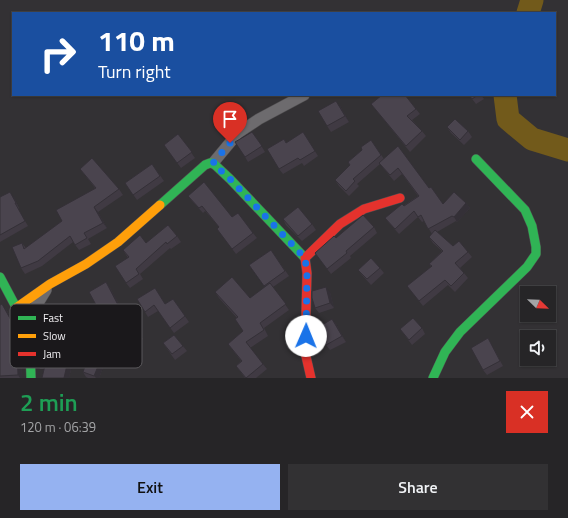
<!DOCTYPE html>
<html lang="en">
<head>
<meta charset="utf-8">
<style>
	:root { --surface:#262527; --page:#323133; --text:#f1f3f6; --muted:#a4a5a7; --line:#424244; --accent:#95b2f1 }
	body { margin:0; font-family:"Titillium Web",sans-serif; background:var(--page); color:var(--text); height:100vh; display:flex; flex-direction:column; font-size:15px; white-space:nowrap }
	* { box-sizing:border-box; margin:0 }
	p { font-size:13px; color:var(--muted) }
	.icon { flex:none; width:22px; height:22px; fill:none; stroke:currentColor; stroke-width:2; stroke-linecap:round; stroke-linejoin:round }
	.map { position:relative; height:378px; overflow:hidden }
	.details { display:flex; flex-direction:column; background:var(--surface); flex:1 }
	.details>* { flex:none }
	.top-card { position:absolute; left:12px; top:12px; width:544px; height:84px; border-radius:0px; box-shadow:0 1px 3px #0004,0 0 0 1px var(--line); background:#1a4fa0; color:#fff; overflow:hidden }
	.needle { width:26px; rotate:113deg }
	.controls { position:absolute; left:520px; top:286px; display:grid; gap:8px }
	.controls a { display:grid; place-items:center; width:36px; height:36px; border-radius:0px; background:var(--surface); box-shadow:0 1px 3px #0004,0 0 0 1px var(--line); font-size:20px }
	.pin { position:absolute; display:grid; place-items:center; width:34px; height:34px; color:#fff; margin:-41px -17px; border-radius:50% 50% 50% 0; rotate:-45deg; box-shadow:0 0 4px #0007 }
	.pin .icon { rotate:45deg }
	.me { position:absolute; width:44px; margin:-22px; rotate:1deg; stroke-linejoin:round; filter:drop-shadow(0 0 3px #0008) }
	.turn { display:flex; align-items:center; gap:14px; height:84px; padding:0 20px; font-size:18px }
	.turn .icon { width:52px; height:52px; stroke-width:2.5 }
	.turn b { display:block; font-size:28px; line-height:34px }
	.round { display:grid; place-items:center; flex:none; width:42px; height:42px; border-radius:0px; background:var(--page) }
	.head { display:flex; align-items:center; justify-content:space-between; height:68px; padding:0 20px }
	h1 { font-size:24px; font-weight:600; line-height:30px; color:#1e9e55 }
	.button { display:flex; gap:8px; margin-top:auto; padding:8px 20px }
	.button a { flex:1; height:46px; border-radius:0px; background:var(--accent); color:#111; font-size:16px; font-weight:600; line-height:46px; text-align:center }
	.button a+a { background:var(--page); color:var(--text) }
	.map>svg:first-child { display:block }
	.lines { fill:none; stroke-linecap:round; stroke-linejoin:round }
	.river { stroke:#725a1b; stroke-width:23 }
	.street-casing { stroke:#4f4d4f; stroke-width:12 }
	.fast-casing { stroke:#4f4d4f; stroke-width:10 }
	.slow-casing { stroke:#4f4d4f; stroke-width:10 }
	.jam-casing { stroke:#4f4d4f; stroke-width:10 }
	.street { stroke:#6d6b6e; stroke-width:11 }
	.fast { stroke:#30b455; stroke-width:9 }
	.slow { stroke:#ff9f0a; stroke-width:9 }
	.jam { stroke:#e5322d; stroke-width:9 }
	.wall { fill:#403a43 }
	.shaded-wall { fill:#343037 }
	.building { fill:#4a444e; stroke:#343037 }
	.route { stroke:#1a73e8; stroke-width:7; stroke-dasharray:0 12.6 }
	.key { fill:#1a181b; stroke:#5b595c; stroke-width:1 }
	.key-label { font-size:11px; fill:#f2f0f3 }
</style>
</head>
<body>
<div class="map">
<svg width="568" height="378" viewBox="0 0 568 378">
	<rect width="100%" height="100%" fill="#333134"/>
	<g class="lines">
		<path class="river" d="M528,13L532,0
			M505,95L508,119L532,139L568,150"/>
		<g class="street-casing">
			<path id="street" d="M213,163L238,133L259,119L304,95
				M25,324L46,290"/>
		</g>
		<g class="fast-casing">
			<path id="fast" d="M160,205L205,165L210,163H213L230,179L305,258
				M0,277L25,324L30,348L31,378
				M433,378L445,352L460,332L527,267L536,254V247L532,226L525,210L476,159"/>
		</g>
		<g class="slow-casing">
			<path id="slow" d="M16,308L50,284L86,264L118,242L160,205"/>
		</g>
		<g class="jam-casing">
			<path id="jam" d="M311,378L305,352L307,273L305,258L340,224L364,209L400,198"/>
		</g>
		<use href="#street" class="street"/>
		<use href="#fast" class="fast"/>
		<use href="#slow" class="slow"/>
		<use href="#jam" class="jam"/>
	</g>
	<path class="wall" d="M469,95H481L484,99L476,104Z
		M371,104L416,109L420,114L412,120L422,131L426,136L410,152Z
		M340,106L349,122L331,132L327,126Z
		M447,127L468,131L472,137L464,145L451,133Z
		M303,132L318,156L304,166L302,163L283,174L279,169L284,139L287,143Z
		M178,134L195,158L181,168L164,145Z
		M256,137L265,152L248,162L245,157Z
		M371,140L384,159L429,188L443,204L466,203L470,208L457,222L456,221L437,232L453,246L468,252L472,257L460,268L468,278L455,292L448,285L423,306L407,286L431,267L429,264L442,251L433,243L429,237L432,234L424,221L422,222L418,217L399,234L389,223L385,218L418,196L402,174L394,181L380,164L357,184L359,186L349,196L339,186L335,180L350,166L348,162L362,150Z
		M152,164L164,181L137,200L125,183Z
		M80,169L119,189L123,195L98,212L107,228L88,239L91,244L79,250L73,242L42,266L25,274L21,268L22,243L26,248L62,221L95,188Z
		M188,196L232,217L253,233L257,238L236,254L221,234L219,227L205,211L203,213L192,201Z
		M0,197H14L19,208L18,209L28,226L0,242Z
		M283,219L312,224L316,230L302,241L286,225Z
		M374,227L377,233L350,256L351,258L331,274L315,253L336,238Z
		M177,236L181,242L171,249L170,248L140,274L143,279L130,288L126,283L128,258L123,250L146,243Z
		M271,250L289,276L273,287L289,310L264,328L268,336L250,348L267,369L256,378H245L236,366L241,361L228,344L243,331L237,318L219,298L215,292L250,298L265,287L249,265Z
		M380,268L384,273L371,285L362,275L358,270Z
		M106,282L110,288L122,310L105,320L101,314Z
		M155,288L165,304L173,299L189,322L174,333L158,311L148,317L137,299Z
		M330,292L334,308L319,313L315,308Z
		M0,305L6,309L16,327L21,349L22,378H0Z
		M84,316L87,322L83,338L60,331L56,326Z
		M332,319L336,324L346,342L330,350L326,345Z
		M131,321L143,339L129,349L117,331Z
		M422,328L425,334L412,345L400,329Z
		M174,335L187,351L175,360L163,343Z
		M51,336L55,342L53,348L70,352L74,357L69,378H42L44,369H40L36,363Z
		M488,338L491,344L503,366L487,375L483,370Z
		M101,359L104,365L99,378H88L86,377L83,372Z"/>
	<path class="shaded-wall" d="M336,101L340,106L349,122L345,116Z
		M10,192L14,197L19,208L16,203Z
		M466,203L470,208L457,222L454,217Z
		M94,207L98,212L107,228L103,223Z
		M106,282L110,288L122,310L118,305Z
		M326,287L330,292L334,308L330,303Z
		M2,304L6,309L16,327L21,349L22,378H20L18,375Z
		M84,316L87,322L83,338L79,333Z
		M332,319L336,324L346,342L342,336Z
		M51,336L55,342L52,352L48,347Z
		M70,352L74,357L69,378H64Z
		M101,359L104,365L99,378H96L94,376Z"/>
	<path class="building" d="M382,95H405L416,109L407,116L422,131L406,146L371,104Z
		M469,95H478L472,99Z
		M336,101L345,116L327,126L318,111Z
		M455,119L468,131L460,140L447,127Z
		M252,132L262,146L245,157L235,142Z
		M303,132L315,151L300,160L298,158L279,169L267,149L284,139L286,143Z
		M178,134L192,152L177,163L164,145Z
		M371,140L381,155L353,179L355,181L346,191L335,180L350,165L348,162L362,150L361,147Z
		M398,146L429,188L431,187L443,204L454,192L466,203L454,217L452,216L428,229L421,215L418,217L414,211L395,229L385,218L402,204L404,206L419,196L398,168L390,175L379,163Z
		M92,158L119,189L94,207L103,223L84,233L87,238L75,245L70,236L38,261L21,268L12,247L22,243L24,249L62,221L56,210L96,188L80,169Z
		M152,164L160,176L133,195L125,183Z
		M204,182L232,217L238,213L253,233L232,249L217,229L219,227L202,206L199,208L188,196Z
		M10,192L16,203H15L25,221L0,235V197Z
		M298,207L312,224L298,236L283,219Z
		M363,215L374,227L346,251L347,253L327,269L315,253L334,236L336,238Z
		M168,225L177,236L167,244L166,242L136,269L139,274L126,283L115,266L129,257L123,250L140,235L146,243Z
		M435,230L453,246L459,241L468,252L455,263L464,273L451,286L445,280L419,301L407,286L432,266L429,264L443,251L429,237Z
		M271,250L285,271L264,286L249,265Z
		M371,258L380,268L367,279L358,270Z
		M232,277L250,298L270,283L286,304L260,323L264,330L246,342L263,364L246,378L236,366L242,361L228,344L243,331L235,319L238,317L215,292Z
		M106,282L118,305L101,314L89,292Z
		M326,287L330,303L315,308L312,298V291Z
		M155,288L165,304L173,299L185,316L170,328L154,305L145,312L137,299Z
		M2,304L12,322L17,344L18,375L0,376V305Z
		M413,318L422,328L409,340L400,329Z
		M332,319L342,336L326,345L317,328Z
		M34,332L51,336L48,347L70,352L64,378H42L45,365L36,363V342Z
		M174,335L183,346L172,354L163,343Z
		M488,338L500,361L483,370L471,348Z
		M89,355L101,359L94,376L83,372Z"/>
	<g class="lines">
		<path class="route" d="M230,143L213,163L230,179L305,258L307,273L306,336"/>
	</g>
	<rect x="10" y="304" width="132" height="64" rx="6" class="key"/>
	<rect x="18" y="316" width="18" height="4" fill="#30b455"/>
	<rect x="18" y="334" width="18" height="4" fill="#ff9f0a"/>
	<rect x="18" y="352" width="18" height="4" fill="#e5322d"/>
	<g class="key-label">
		<text x="43" y="322">Fast</text>
		<text x="43" y="340">Slow</text>
		<text x="43" y="358">Jam</text>
	</g>
</svg>
<div class="controls">
<a><svg class="needle" viewBox="-14 -14 28 28"><path d="M0-13l5 13h-10z" fill="#e53935"/><path d="M0 13l5-13h-10z" fill="#a4a5a7"/></svg></a>
<a><svg class="icon" aria-label="sound" viewBox="0 0 24 24"><path d="M4 9h4l5-4v14l-5-4H4zM17 9q2 3 0 6"/></svg></a>
</div>
<div class="pin" style="left:230px;top:143px;background:#d93025"><svg class="icon" aria-label="arrive" viewBox="0 0 24 24"><path d="M6 21V4h12l-3 4 3 4H6"/></svg></div>
<svg class="me" style="left:306px;top:336px" viewBox="-20 -20 40 40"><circle r="19" fill="#fff"/><path d="M0-13L10 11 0 6-10 11z" fill="#1a73e8"/></svg>
<div class="top-card">
<div class="turn"><svg class="icon" aria-label="right" viewBox="0 0 24 24"><path d="M7 20v-9h11M14 6l5 5-5 5"/></svg><div><b>110 m</b>Turn right</div></div>
</div>
</div>
<section class="details">
<div class="head"><div><h1>2 min</h1><p>120 m · 06:39</p></div><a class="round" style="background:#d93025;color:#fff"><svg class="icon" aria-label="close" viewBox="0 0 24 24"><path d="M6 6l12 12M18 6L6 18"/></svg></a></div>
<div class="button"><a>Exit</a><a>Share</a></div>
</section>
</body>
</html>
